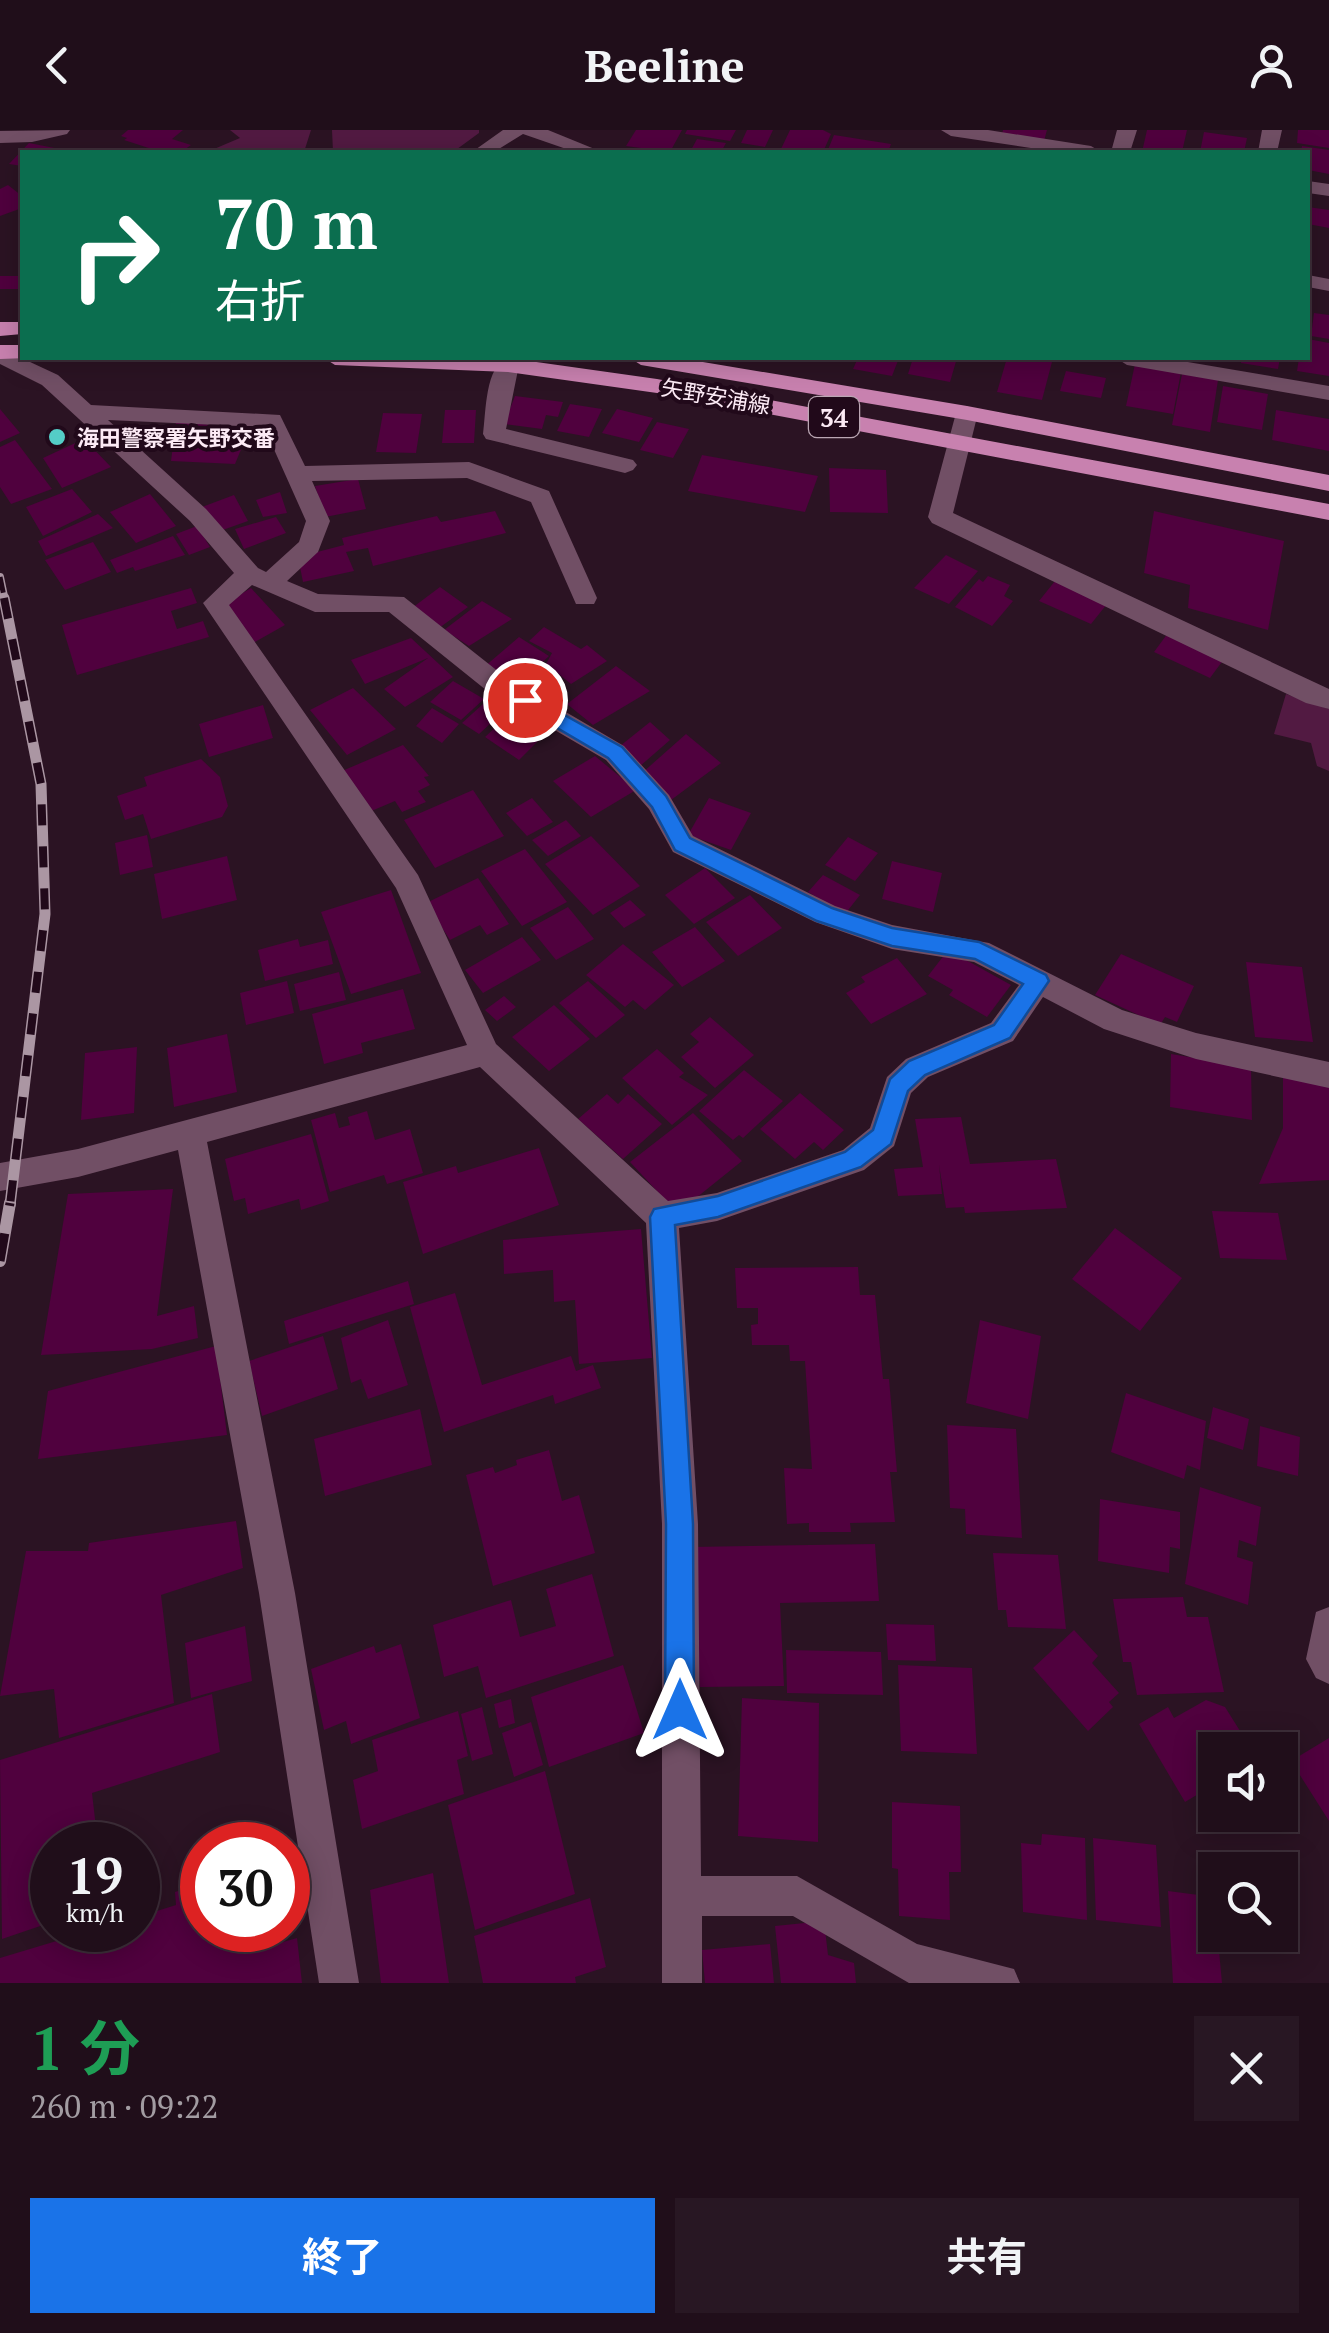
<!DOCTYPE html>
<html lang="ja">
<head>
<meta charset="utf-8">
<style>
	:root { --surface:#200e1a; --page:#281723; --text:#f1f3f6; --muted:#a29ca2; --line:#3d2e39; --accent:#1a73e8 }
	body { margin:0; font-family:"PT Serif","Noto Sans JP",serif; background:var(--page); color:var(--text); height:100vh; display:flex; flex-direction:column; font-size:38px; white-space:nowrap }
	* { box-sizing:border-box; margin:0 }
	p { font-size:32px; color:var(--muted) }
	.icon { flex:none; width:55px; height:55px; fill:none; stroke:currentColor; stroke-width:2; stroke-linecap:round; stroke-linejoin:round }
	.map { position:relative; height:1853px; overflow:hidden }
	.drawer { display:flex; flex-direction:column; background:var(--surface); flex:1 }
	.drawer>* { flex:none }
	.hud { position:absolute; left:20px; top:20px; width:1290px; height:210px; border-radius:0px; box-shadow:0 5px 25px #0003,0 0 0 2px var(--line); background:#0b6e4f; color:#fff; overflow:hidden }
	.tools { position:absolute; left:1198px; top:1602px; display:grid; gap:20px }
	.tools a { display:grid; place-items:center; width:100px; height:100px; border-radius:0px; background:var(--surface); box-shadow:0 5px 25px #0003,0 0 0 2px var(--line); font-size:50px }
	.speed { position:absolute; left:30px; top:1692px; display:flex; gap:20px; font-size:50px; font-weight:700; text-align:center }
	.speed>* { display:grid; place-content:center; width:130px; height:130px; border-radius:50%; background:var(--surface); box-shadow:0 5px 25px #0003,0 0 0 2px var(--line); line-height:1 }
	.speed small { font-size:25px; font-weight:400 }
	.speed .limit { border:15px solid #d22; background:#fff; color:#111 }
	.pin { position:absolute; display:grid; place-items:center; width:85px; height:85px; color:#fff; margin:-42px; border:5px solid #fff; border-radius:50%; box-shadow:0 2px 10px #0007 }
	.me { position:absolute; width:110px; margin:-55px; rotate:0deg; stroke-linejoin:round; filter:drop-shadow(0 0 8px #0008) }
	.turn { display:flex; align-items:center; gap:35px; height:210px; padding:0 30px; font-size:45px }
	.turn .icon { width:130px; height:130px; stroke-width:2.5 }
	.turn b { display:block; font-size:70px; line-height:85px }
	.round { display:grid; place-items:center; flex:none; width:105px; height:105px; border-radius:0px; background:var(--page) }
	.headline { display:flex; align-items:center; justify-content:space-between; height:170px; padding:0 30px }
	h1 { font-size:60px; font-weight:700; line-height:75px; color:#1e9e55 }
	.cta { display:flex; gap:20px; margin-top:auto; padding:20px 30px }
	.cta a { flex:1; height:115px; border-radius:0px; background:var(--accent); color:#fff; font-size:40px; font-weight:700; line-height:115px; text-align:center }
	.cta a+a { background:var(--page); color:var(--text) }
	header { display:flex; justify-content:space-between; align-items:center; height:130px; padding:0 30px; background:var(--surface); font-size:45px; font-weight:700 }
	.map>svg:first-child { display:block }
	.green { fill:#521a42 }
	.building { fill:#50013e }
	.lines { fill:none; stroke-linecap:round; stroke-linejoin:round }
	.minor { fill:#714f65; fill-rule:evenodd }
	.major { fill:#c881af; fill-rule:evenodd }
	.rail-far2-casing { stroke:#ab96a3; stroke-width:8 }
	.rail-far1-casing { stroke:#ab96a3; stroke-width:11 }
	.rail-casing { stroke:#ab96a3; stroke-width:12 }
	.rail-far2 { stroke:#21091a; stroke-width:5; stroke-dasharray:16; stroke-linecap:butt }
	.rail-far1 { stroke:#21091a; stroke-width:8; stroke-dasharray:21; stroke-linecap:butt }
	.rail { stroke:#21091a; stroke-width:9; stroke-dasharray:28; stroke-linecap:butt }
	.route { fill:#1a73e8; stroke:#114b97; stroke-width:2.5 }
	.poi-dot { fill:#54cdc7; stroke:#21091a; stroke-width:4 }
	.labels { text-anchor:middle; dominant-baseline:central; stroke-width:8; stroke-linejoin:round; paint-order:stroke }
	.far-street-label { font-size:22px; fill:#fceaf5; stroke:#21091a }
	.far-poi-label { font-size:22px; font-weight:bold; fill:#fceaf5; stroke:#21091a; text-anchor:start }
	.shield { fill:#21091a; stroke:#baa6b3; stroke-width:2.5 }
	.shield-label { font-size:25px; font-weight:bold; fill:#fceaf5 }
</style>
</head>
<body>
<header><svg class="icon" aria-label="back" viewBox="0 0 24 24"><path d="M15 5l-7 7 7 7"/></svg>Beeline<svg class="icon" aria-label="person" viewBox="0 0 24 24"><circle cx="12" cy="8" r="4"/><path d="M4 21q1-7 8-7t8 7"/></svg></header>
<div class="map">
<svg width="1329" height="1853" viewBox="0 0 1329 1853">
	<rect width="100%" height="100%" fill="#2b1323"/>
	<path class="green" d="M230,0H311L304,22H207L240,8Z
		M332,0H479V3L453,22H333Z
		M1286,564L1329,579V641L1317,636L1311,613L1274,604Z"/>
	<path class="building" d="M128,0H183L172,9L191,15L181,22H161L124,10L127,8L121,6Z
		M636,0H682L670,22L626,16Z
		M687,0H736L730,11L685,4Z
		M747,0H773L765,17L741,13Z
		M790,0H823L831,4L823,22H800L781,19Z
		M1003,0H1047L1044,11L1002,4Z
		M1147,0H1187L1182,22H1142Z
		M1298,0H1329V18L1297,13Z
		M1204,2L1247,8L1244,22H1200Z
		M834,5L891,14L888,22H827Z
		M697,9L726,13L721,22H690Z
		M29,13L70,21V22H22V36L9,34Z
		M1302,16L1329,20V44L1308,40V22H1301Z
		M8,55L22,66V78L0,86V59Z
		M1308,77L1329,80V98L1308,94Z
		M0,146H22V159H0Z
		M1314,183L1329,185V209L1311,206Z
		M1308,209L1329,213V246L1297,241L1299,228H1308Z
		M858,228H899L892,246L853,239Z
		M913,228H957L950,252L908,244Z
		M1007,228H1053L1042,270L997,262Z
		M1242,228H1280L1278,239L1241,233Z
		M1135,234L1181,242L1173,284L1126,276Z
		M1066,241L1106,248L1101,268L1060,261Z
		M1182,244L1218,250L1210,302L1172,295Z
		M1223,256L1268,264L1262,300L1217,292Z
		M515,266L563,272L558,287L546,285L542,299L504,294Z
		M570,274L602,279L589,307L557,301Z
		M0,279L20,303L0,312Z
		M617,279L653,288L639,312L602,303Z
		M445,280H476L474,313H442Z
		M1276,280L1329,289V321L1272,310Z
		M383,283L422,284L416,323L376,322Z
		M176,292L250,298L235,334L171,331Z
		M657,292L689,299L673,328L640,320Z
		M84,309L111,337L62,358L43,328Z
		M15,310L52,359L11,374L0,357V317Z
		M702,325L818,346L805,382L688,361Z
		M829,338L886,340L888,383L830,382Z
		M358,349L366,379L325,387L315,356Z
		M72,359L92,382L43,406L26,377Z
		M280,362L287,383L263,387L256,370Z
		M150,364L176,396L136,413L110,382Z
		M234,365L248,391L217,402L202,377Z
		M495,381L506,403L373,436L368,418L346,422L354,441L303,452L298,427L344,415L342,408L437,386L441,392Z
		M1154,381L1284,411L1268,500L1188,478L1190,455L1144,443Z
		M98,384L113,398L46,426L38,411Z
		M276,387L286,403L244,419L235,399Z
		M197,396L210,417L189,425L176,404Z
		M173,406L185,425L135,441L133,437L117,443L110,430Z
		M93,412L111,442L65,460L45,430Z
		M946,425L978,441L949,474L914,458Z
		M988,446L1010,455L1004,466L1013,471L992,496L955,477L979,449L983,452Z
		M1055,451L1107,474L1091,494L1039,471Z
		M440,457L468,477L439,498L412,478Z
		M191,458L197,473L171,481L177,499L203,491L209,507L77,545L62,495Z
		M251,458L285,495L253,513L223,475Z
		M482,471L512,489L469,516L444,500Z
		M544,497L581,519L587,515L607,531L571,554L546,534L552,523L529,511Z
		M1168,503L1224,529L1210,548L1154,522Z
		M519,507L549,526L518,556L484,537Z
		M411,508L453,547L405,577L384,559L428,528L365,554L351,530Z
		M616,536L650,561L593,595L567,574Z
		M453,551L484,569L461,590L430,572Z
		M353,558L396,599L347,625L310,580Z
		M483,574L502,583L479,604L462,593Z
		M263,575L273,608L209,627L199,594Z
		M432,578L459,594L442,613L416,596Z
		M516,578L550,599L519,630L485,607Z
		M650,592L670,610L639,637L620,616Z
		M686,604L721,633L671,670L642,643Z
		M403,615L429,646L424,647L430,655L418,661L426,672L402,682L395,671L369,682L342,641Z
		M595,626L636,660L591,687L553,651Z
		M201,629L220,647L228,676L222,687L151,709L143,684L125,690L117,666L147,656L144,647Z
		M473,660L504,706L435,738L404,690Z
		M532,668L553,692L527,706L506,683Z
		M709,668L751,683L731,720L688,705Z
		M566,690L581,706L548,726L532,710Z
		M147,705L153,737L120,745L115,713Z
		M591,706L640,756L593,785L545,734Z
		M848,707L878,723L855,751L825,735Z
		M525,719L567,772L522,796L481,741Z
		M227,726L237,770L162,789L154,744Z
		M892,731L942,743L933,782L882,769Z
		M705,738L735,768L694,794L665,765Z
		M823,745L860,765L845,784L808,762Z
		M478,748L509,794L487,805L480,795L450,810L426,773Z
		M391,760L421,843L351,864L321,782Z
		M750,765L782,798L738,826L706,792Z
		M630,770L646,785L624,798L610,783Z
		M568,777L594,809L556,830L530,798Z
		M695,797L725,831L682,857L652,822Z
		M522,807L541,830L483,863L465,840Z
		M298,809L300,817L328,810L333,834L265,851L258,820Z
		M623,814L674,855L645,880L633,870L625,877L586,845Z
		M948,820L1011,855L987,887L949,865L953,860L928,846Z
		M1121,824L1194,856L1177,892L1165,887L1160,895L1095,865Z
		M897,828L927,864L871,894L846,863L865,852L861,847Z
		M1246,832L1302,837L1313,912L1255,907Z
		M339,842L346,870L300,881L294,854Z
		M287,851L294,883L246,895L240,863Z
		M588,851L625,885L596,908L559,873Z
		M403,859L415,899L361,913L363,923L324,934L312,884Z
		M504,866L516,877L497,891L485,880Z
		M554,875L590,909L549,941L512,907Z
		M710,887L754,925L715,958L681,927L699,912L690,904Z
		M227,904L237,962L174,977L167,918Z
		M137,917L134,983L81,990L85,923Z
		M657,919L684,943L679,947L708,965L672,995L622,948Z
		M1171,924L1251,937L1252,990L1170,977Z
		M744,940L783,971L743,1008L739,1005L733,1010L699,981Z
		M1283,945L1329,953V1050L1259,1054L1283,998Z
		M800,963L844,1000L823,1020L814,1012L795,1029L760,999Z
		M607,964L618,974L628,964L662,994L623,1029L578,989Z
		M367,981L375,1010L410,999L423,1043L387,1054L384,1045L330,1062L311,990L335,983L339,998L350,995L348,987Z
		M693,983L742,1031L691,1072L668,1073L630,1032Z
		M961,987L970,1034L1056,1029L1067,1078L965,1083L964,1077L946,1078L939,1035L942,1064L898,1066L894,1039L923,1037L915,989Z
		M311,1004L329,1071L301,1080L299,1069L248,1084L245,1068L234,1071L225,1029Z
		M539,1018L559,1075L423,1124L403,1052L456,1036L458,1043Z
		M173,1059L157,1186L194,1176L198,1208L152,1219L41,1225L68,1064Z
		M1212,1081L1278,1083L1287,1130L1220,1128Z
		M1115,1098L1182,1148L1140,1201L1072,1149Z
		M641,1099L652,1228L579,1234L575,1170L554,1172L553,1140L504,1144L503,1110Z
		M858,1137L860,1165H875L883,1249H889L897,1342H890L895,1392L850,1393L851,1402H809V1393L787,1394L784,1338L812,1339L805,1231H790L789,1215H752L751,1195L758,1194V1178H737L735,1138Z
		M408,1151L414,1174L289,1214L284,1191Z
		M455,1163L482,1255L571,1226L576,1241L593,1235L601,1258L555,1274L553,1265L444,1302L410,1177Z
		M388,1190L408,1255L368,1269L361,1249L351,1253L341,1208Z
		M980,1190L1041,1206L1028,1289L966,1273Z
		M323,1206L338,1259L262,1286L249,1231Z
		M216,1216L227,1305L38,1329L48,1261Z
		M1126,1263L1206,1291L1200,1340L1187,1335L1184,1349L1111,1322Z
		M1213,1277L1249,1289L1243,1320L1207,1308Z
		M420,1279L432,1335L325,1366L314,1309Z
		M947,1295L1016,1299L1022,1408L966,1404L965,1379L950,1378Z
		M1260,1296L1300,1307L1298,1346L1257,1336Z
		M549,1320L562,1371L579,1365L595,1423L493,1456L466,1345L493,1337L495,1343L517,1335L516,1330Z
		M1200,1357L1261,1377L1256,1416L1239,1410L1237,1427L1253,1432L1248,1475L1185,1454Z
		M1100,1369L1180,1382V1419L1170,1417L1169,1443L1098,1431Z
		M236,1391L243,1438L161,1465L174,1573L59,1608L54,1559L0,1566L26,1421H88L89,1413Z
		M875,1414L879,1471L780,1473L784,1556L700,1557L691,1417Z
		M993,1423L1058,1425L1066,1499L1008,1497L1006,1480H998Z
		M592,1444L614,1526L486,1568L478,1536L444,1547L433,1495L511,1470L520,1507L556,1496L546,1459Z
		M1183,1467L1187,1487H1208L1224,1562L1137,1565L1131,1532H1123L1113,1469Z
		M886,1494L934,1495L936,1531L888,1530Z
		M245,1496L252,1551L191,1568L185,1513Z
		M1074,1500L1098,1526L1092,1533L1119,1563L1109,1572L1113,1577L1088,1601L1033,1538Z
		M401,1514L420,1588L351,1614L346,1591L324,1600L311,1539L374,1516L376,1523Z
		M786,1520L881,1522L883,1565L787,1563Z
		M623,1535L644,1603L549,1637L531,1567Z
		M898,1535L972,1538L977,1624L901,1621Z
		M212,1564L220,1622L92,1663L98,1715H52V1792L2,1809L0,1630Z
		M742,1568L819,1573L818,1712L738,1706Z
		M511,1569L515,1593L499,1598L494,1574Z
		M1206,1570L1225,1577L1252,1620H1215V1654L1185,1672L1139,1594L1168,1577L1174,1588Z
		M482,1577L493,1624L472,1631L461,1584Z
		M458,1581L468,1626L457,1630L464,1664L362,1699L353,1650L378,1641L372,1610Z
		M531,1592L543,1635L514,1647L502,1603Z
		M1329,1608V1691L1291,1631Z
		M545,1641L575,1764L475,1800L448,1675Z
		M892,1672L960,1676L961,1742H949L950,1790L899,1786L898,1739L892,1738Z
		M1042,1704L1085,1708L1087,1790L1023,1782L1021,1713L1041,1715Z
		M1093,1708L1156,1715L1161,1797L1096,1790Z
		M433,1743L449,1853H381L370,1760Z
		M202,1753V1800H264L266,1817L297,1808L302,1853H0V1828L93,1800H138V1787L176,1775L175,1762Z
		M1168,1761L1214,1767L1222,1853H1173Z
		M590,1768L606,1837L575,1847L576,1853H483L474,1806Z
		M824,1791L828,1825L854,1833L856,1853H781L775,1796Z
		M770,1814L774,1853H705L702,1820Z"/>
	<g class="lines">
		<path class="minor" d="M70,0L67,4L32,12L0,13V1Z
			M503,0H548L602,22H575L523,4L494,22H472Z
			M941,0H988L1091,16L1101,22H1057L951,6Z
			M1117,0H1137L1130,22H1111Z
			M1262,0H1282L1277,22H1258Z
			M1308,51L1329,54V66L1308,63Z
			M1308,145L1329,149V161L1308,157Z
			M0,218L58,245L91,275L280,285L305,336L469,332L549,361L597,468L594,474H576L531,372L467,348L312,351L330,391L318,422L287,451L318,464L404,467L504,546L624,616L669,665L693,706L835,776L892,795L989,813L1122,880L1196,903L1329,932V958L1196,929L1104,899L1043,867L1013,911L928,947L911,963L894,1016L864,1040L717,1091L679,1098L698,1394L701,1746H797L917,1814L1014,1839L1020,1853H909L793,1786H702V1853H662V1394L646,1093L480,937L207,1012L295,1463L359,1853H319L259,1463L178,1020L78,1047L0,1061V1033L78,1019L467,915L396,758L203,473L234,443L190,391L42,255L0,234ZM108,290L264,297L306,391L299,412L266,442L258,438L206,379ZM252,455L315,482H389L486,560L606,630L649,679L673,722L815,792L892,819L974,832L1019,855L991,893L906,929L887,947L870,998L843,1020L717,1063L668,1071L496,914L418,745L229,475Z
			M508,228L519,235L506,299L633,330L637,335L633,340L625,343L486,309L483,304C486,283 485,235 508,228Z
			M1116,228H1164L1329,256V270L1127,235Z
			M967,276L978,283L953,383L1329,559V579L1306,573L932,393L928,387L956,283Z
			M1329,1477V1554L1316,1548L1306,1529L1316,1482Z"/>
		<path class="major" d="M0,192H22V204L0,206Z
			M0,215H22V228H27L0,229Z
			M324,228H508L657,249L1329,374V390L657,263L508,242L335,235Z
			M630,228H679L967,276L1329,345V361L967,290L641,235Z"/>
		<g class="rail-far2-casing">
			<path id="rail-far2" d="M0,447L5,471"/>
		</g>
		<g class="rail-far1-casing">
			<path id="rail-far1" d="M4,468L41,654L45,784L10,1075"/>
		</g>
		<g class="rail-casing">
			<path id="rail" d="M0,1131L10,1073"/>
		</g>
		<use href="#rail-far2" class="rail-far2"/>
		<use href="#rail-far1" class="rail-far1"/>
		<use href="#rail" class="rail"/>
	</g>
	<path class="route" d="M525,563L622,617L666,666L690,708L832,778L892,798L979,812L1046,845L1049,851L1010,908L925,945L908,961L891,1014L861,1037L718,1087L675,1095L693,1394L694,1580L690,1590L680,1594L670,1590L665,1580L666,1394L650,1087L654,1079L718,1066L845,1022L873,1000L890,949L909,931L994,895L1023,854L975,829L892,816L817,791L675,720L652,677L608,628L518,575L515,570Z"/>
	<circle class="poi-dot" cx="57" cy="307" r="10"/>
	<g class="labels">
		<g class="far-street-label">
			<text transform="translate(716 266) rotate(10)">矢野安浦線</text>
		</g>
		<g class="far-poi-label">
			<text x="77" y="307">海田警察署矢野交番</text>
		</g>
		<rect class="shield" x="809" y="267" width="50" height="40" rx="8"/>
		<g class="shield-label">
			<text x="834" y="287">34</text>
		</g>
	</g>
</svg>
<div class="tools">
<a><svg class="icon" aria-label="sound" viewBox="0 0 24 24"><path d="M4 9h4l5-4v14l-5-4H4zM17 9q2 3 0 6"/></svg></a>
<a><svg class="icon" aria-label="search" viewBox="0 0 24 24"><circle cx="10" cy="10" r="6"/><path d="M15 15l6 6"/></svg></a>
</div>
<div class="speed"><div>19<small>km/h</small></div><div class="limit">30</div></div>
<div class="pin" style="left:525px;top:570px;background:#d93025"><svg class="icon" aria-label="arrive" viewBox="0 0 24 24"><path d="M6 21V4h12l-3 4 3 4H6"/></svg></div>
<svg class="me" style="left:680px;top:1580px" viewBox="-20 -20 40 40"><path d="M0-17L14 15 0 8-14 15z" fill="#1a73e8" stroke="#fff" stroke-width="4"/></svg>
<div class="hud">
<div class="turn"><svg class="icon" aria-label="right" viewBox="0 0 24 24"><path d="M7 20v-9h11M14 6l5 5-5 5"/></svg><div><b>70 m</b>右折</div></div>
</div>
</div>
<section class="drawer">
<div class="headline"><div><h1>1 分</h1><p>260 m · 09:22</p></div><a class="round"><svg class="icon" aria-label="close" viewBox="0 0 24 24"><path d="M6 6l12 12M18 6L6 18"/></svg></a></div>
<div class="cta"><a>終了</a><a>共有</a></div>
</section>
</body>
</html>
